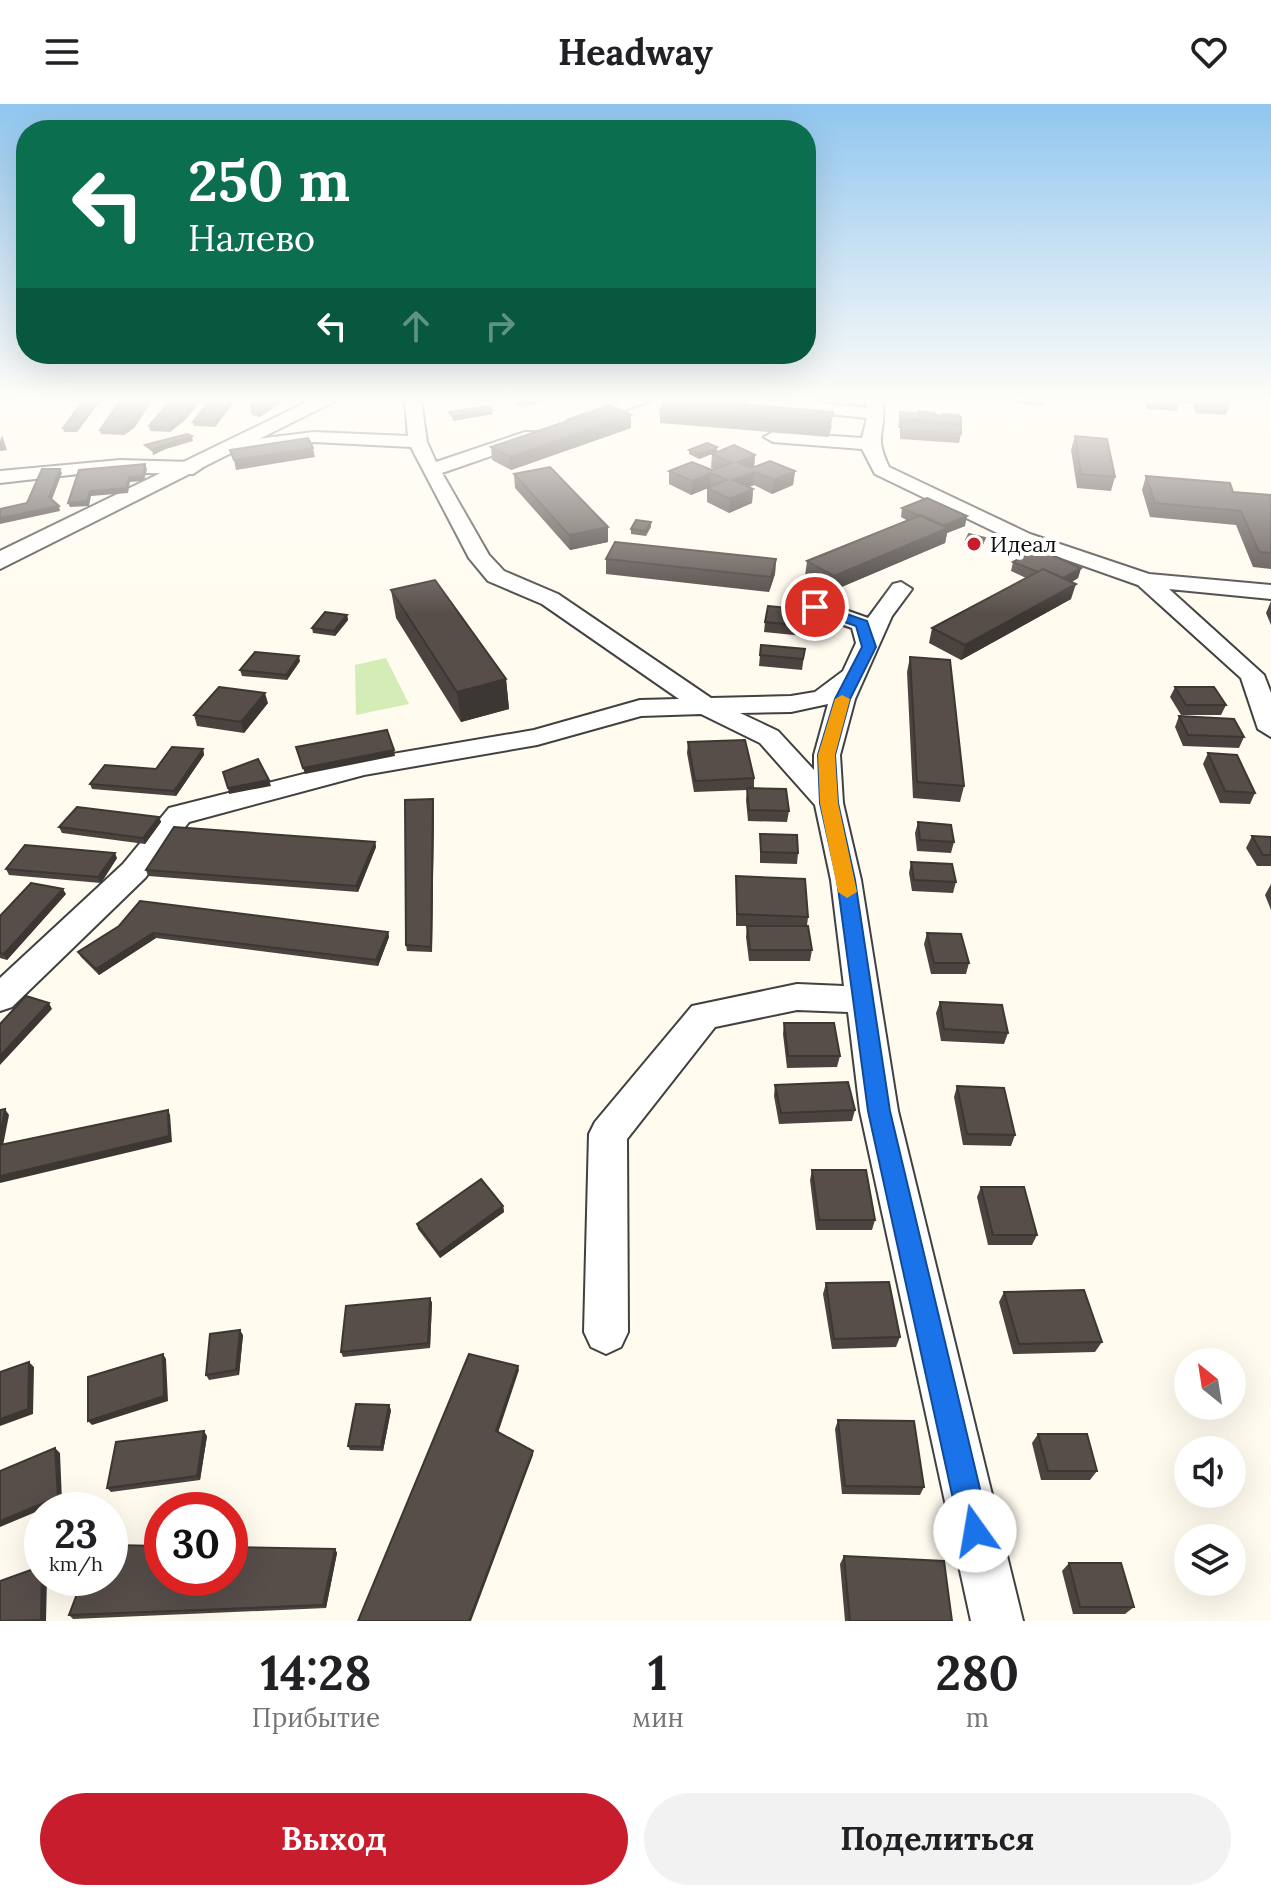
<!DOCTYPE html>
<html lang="ru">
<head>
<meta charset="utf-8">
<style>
	:root { --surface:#fff; --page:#f2f2f2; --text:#202124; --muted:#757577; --accent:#c71d2c }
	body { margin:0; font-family:Lora,serif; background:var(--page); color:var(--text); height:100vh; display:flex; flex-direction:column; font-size:30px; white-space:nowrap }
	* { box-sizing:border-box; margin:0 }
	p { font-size:26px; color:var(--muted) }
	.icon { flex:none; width:44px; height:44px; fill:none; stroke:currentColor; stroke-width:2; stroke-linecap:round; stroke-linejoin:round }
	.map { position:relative; height:1517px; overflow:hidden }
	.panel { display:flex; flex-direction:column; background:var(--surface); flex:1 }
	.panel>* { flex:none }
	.hud { position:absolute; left:16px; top:16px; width:800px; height:244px; border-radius:32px; box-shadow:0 8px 32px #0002; background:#0b6e4f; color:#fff; overflow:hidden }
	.needle { width:52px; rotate:330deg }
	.fabs { position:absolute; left:1174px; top:1244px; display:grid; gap:16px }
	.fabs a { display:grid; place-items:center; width:72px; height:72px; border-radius:50%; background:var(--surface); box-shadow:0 8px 32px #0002; font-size:40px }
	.speed { position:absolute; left:24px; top:1388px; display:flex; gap:16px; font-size:40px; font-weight:700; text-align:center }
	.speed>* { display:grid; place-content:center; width:104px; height:104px; border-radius:50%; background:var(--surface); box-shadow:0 8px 32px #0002; line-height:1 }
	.speed small { font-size:20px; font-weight:400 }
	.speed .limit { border:12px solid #d22; background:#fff; color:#111 }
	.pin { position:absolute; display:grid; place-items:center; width:68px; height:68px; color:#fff; margin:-34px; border:4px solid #fff; border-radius:50%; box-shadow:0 2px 8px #0007 }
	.me { position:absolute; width:88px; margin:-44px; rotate:347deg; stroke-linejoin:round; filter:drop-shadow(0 0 6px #0008) }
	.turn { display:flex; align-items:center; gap:28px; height:168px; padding:0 40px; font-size:36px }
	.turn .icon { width:104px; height:104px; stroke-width:2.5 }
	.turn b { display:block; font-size:56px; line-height:68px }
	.lanes { display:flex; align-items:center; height:76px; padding:0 40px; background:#0003; justify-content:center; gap:40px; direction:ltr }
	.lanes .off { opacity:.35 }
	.eta { display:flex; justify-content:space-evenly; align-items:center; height:136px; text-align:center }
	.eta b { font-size:48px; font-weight:700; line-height:56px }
	.primary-button { display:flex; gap:16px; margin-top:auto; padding:16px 40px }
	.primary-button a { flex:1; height:92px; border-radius:48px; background:var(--accent); color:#fff; font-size:32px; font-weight:700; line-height:92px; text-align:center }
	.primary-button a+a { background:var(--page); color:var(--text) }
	header { display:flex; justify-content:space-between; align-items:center; height:104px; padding:0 40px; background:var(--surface); font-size:36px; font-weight:700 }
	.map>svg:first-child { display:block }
	.green { fill:#d4ecb6 }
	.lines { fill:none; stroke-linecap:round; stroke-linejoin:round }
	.minor-casing { stroke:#414141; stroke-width:4 }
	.tertiary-casing { stroke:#414141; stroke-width:4 }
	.minor { fill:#fff; fill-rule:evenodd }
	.tertiary { fill:#fff; fill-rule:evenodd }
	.wall { fill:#4b4340 }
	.shaded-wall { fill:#3d3734 }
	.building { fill:#574e4a; stroke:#3d3734; stroke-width:2 }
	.route { fill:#1a73e8; stroke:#114b97; stroke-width:2 }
	.slow { fill:#f59e0b }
	.poi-dot { fill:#c71d2c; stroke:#fff; stroke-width:3 }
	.labels { text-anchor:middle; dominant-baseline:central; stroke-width:8; stroke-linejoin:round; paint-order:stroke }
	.far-poi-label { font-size:22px; fill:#0e0e0e; stroke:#fff; text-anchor:start }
</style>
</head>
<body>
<header><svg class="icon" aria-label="menu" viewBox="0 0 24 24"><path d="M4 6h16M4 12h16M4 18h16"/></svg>Headway<svg class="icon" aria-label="heart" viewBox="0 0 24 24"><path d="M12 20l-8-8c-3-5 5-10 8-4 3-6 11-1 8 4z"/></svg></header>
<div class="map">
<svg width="1271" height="1517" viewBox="0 0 1271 1517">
	<rect width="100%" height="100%" fill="#fffbef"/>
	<path class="green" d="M386,554L409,600L356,611L355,561Z"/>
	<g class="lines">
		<g class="minor-casing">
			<path id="minor" d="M405,297H421L427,338L436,358L525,328H537V336L442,369L489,451L504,467L558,490L711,594L791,592L815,588L843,567L856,539L852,524L807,508L804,503L807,498H823L868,514L893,480L901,478L912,485L892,512L855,595L840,651L843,699L861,776L898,1007L1023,1517H971L860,1007L848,908L797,906L715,923L627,1035L628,1228L621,1243L606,1250L591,1243L584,1228L589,1030L595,1018L692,902L797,880L844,882L831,776L815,701L760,639L701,610L641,612L537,641L364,671L189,718L145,774L12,903L0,907V874L123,760L169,704L363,655L534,626L640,596L679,595L542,500L488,477L469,454L411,343L314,338L239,347L230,342L239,337L314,328L408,332ZM828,600L814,651V666L778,627L740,609L791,608Z
				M624,297H651L576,322L567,317Z
				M744,297H803L867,304L866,297H882C888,329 872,328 889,363L1030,430L1149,470L1271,481V495L1169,485L1264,571L1271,589V633L1258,625L1241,574L1138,481L1016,438L875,370L862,345L773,338L764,333L773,328L862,334L867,314L752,302Z
				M120,356L193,358L202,364L193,370L96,368L0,379V367Z"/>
		</g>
		<g class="tertiary-casing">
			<path id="tertiary" d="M309,297H335L0,465V447Z"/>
		</g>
		<use href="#minor" class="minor"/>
		<use href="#tertiary" class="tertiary"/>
	</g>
	<path class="wall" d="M83,297H100L77,328H64L63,324Z
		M170,297H200L185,316L170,328L150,327L149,322Z
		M209,297H235L215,323L194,322L193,318Z
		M260,297H284L259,313L252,311L251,302Z
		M1013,297H1045L1044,302L1013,299Z
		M1144,297H1230L1231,298L1226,311L1196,309L1193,300L1179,299L1177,307L1147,305Z
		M660,306L832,321L829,333L660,319Z
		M900,308L961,313V330L959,339L900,335V324H898Z
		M135,323L124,331L101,330L100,326Z
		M631,324L511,366L492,356L491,343Z
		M1075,332L1115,373L1111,387L1077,384L1071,346Z
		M717,343V348L699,355L689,350V346Z
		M712,350L755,351L754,363L795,367L793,381L772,390L754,381L749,383L753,385L752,399L729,409L707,398V384L691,391L669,380V367L712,366L715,365L711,364Z
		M514,370L608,423V438L570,446L515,384Z
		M1146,372L1233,388L1271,391V465L1253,463L1236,421L1150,413L1142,386Z
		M902,404L965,422L947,429L945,439L832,487L805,472L807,457L908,417L901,413Z
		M651,418V423L646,432L631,430V425Z
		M966,436L984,439L981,445L965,441Z
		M606,455H776L775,470L769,488L606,470Z
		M1013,458L1081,464L1078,474L1072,478L1071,495L961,556L929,539L932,524L1026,474L1011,467Z
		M391,486L506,575L509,605L461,618L396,514Z
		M1271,497V521L1266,509Z
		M808,506L804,532L764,528L765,518Z
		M347,511L348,516L335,532L313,529L312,524Z
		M805,545L802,566L759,562L760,551Z
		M910,553L964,682L960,698L913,694L907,568Z
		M300,557L287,576L242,572L240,566Z
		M1175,583L1226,601L1221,611H1181L1170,593Z
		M268,599L244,629L197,622L194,611Z
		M1179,612L1244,633L1239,644L1183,642L1175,623Z
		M688,638L754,674V685L789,707L787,718L748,717L746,696L747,686L694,688L687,649Z
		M203,645L204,651L176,692L92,685L90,680L156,665Z
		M1208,649L1255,689L1250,700L1220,699L1203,660Z
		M434,700L432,848L407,847L406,841Z
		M159,713L161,718L145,740L62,729L59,723Z
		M918,718L954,738L951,749L917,747L915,729Z
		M760,730L798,749L797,760L760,759Z
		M1252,732L1271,733V762H1257L1246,744Z
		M375,738L376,743L358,788L148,772L146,766Z
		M117,754L101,779L9,771L6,765Z
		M911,758L956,778L953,789L912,787L909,769Z
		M736,772L808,813L807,822L812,846L810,857H749L746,833L747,822H736Z
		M1271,780V806L1265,791Z
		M66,790L7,856L0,854V812Z
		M119,822L388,828L389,833L378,862L156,834L99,871L81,853L78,848Z
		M927,829L969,859L966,870H931L924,840Z
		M940,898L1008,929L1004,940L941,937L936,909Z
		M784,919L840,952L837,963L787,964L783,930Z
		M775,981L855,1006L852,1017L779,1020L774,992Z
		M957,982L1015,1031L1011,1042L963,1041L954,993Z
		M812,1066L875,1116L872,1126H816L810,1076Z
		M981,1083L1037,1131L1032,1141H988L977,1093Z
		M503,1102L504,1108L440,1154L418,1125L417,1120Z
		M826,1179L900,1233L896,1243L832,1245L823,1190Z
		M1004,1188L1102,1238L1095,1248L1013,1250L999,1198Z
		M430,1194L432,1199L430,1244L343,1253L341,1248Z
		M243,1231L239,1271L209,1276L206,1271Z
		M391,1306L383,1347L350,1346L348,1342Z
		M838,1316L924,1383L920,1391L842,1390L835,1325Z
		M1038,1330L1097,1367L1090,1376H1041L1032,1339Z
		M207,1332L200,1376L111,1388L107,1384Z
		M335,1445L337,1449L326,1504L73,1515L69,1511Z
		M844,1452L952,1517H845L840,1460Z
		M1069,1459L1134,1503L1125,1510H1073L1062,1467Z"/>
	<path class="shaded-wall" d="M96,297H100L77,328L76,324Z
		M147,297H152L135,323L124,331L122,326Z
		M195,297H200L185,316L170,328L168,324Z
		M231,297H235L215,323L214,318Z
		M276,297H284L259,313L258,309Z
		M516,297H550L516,303Z
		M492,306L493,310L453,317L452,312Z
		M631,311V324L511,366L510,353Z
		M2,331L7,346L0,347V337Z
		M192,332L193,337L166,345L153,351L152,346L165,341Z
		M717,343V348L699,355V350Z
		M313,344L315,353L236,366L234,356Z
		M755,351L754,364L738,358Z
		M145,360L147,365L144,377L130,378L128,389L91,392L89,402L70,403L68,399L90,387L129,373Z
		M60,365L62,369L51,398L49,393Z
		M795,367L793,381L772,390L774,376Z
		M755,368L754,381L732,390L733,376Z
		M711,369V383L691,391L692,377Z
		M753,385L752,399L729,409L730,395Z
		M59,402L60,407L0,420V414Z
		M967,412L965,422L947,429L945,439L832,487L834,472Z
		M608,423V438L570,446L569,431Z
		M776,455L775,470L769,488L771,473Z
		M1081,464L1078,474L1055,487L1057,477Z
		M1076,480L1071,495L961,556L965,541Z
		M347,511L348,516L335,532L334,527Z
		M299,552L300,557L287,576L286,571Z
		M506,575L509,605L461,618L457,588Z
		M265,589L268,599L244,629L241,618Z
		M203,645L204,651L176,692L174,687Z
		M394,646L395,652L305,670L303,664Z
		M269,676L271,682L229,690L228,684Z
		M433,695L434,700L432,848L431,843Z
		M159,713L161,718L145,740L143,734Z
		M375,738L376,743L358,788L356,782Z
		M115,749L117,754L101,779L98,773Z
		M63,785L66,790L7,856L4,850Z
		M388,828L389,833L378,862L376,856Z
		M153,829L156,834L99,871L96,865Z
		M49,899L52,905L0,961V952Z
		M5,1005L9,1011L2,1047L0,1043V1033Z
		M168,1006L170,1011L172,1038L0,1079V1072Z
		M503,1102L504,1108L440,1154L439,1149Z
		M430,1194L432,1199L430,1244L428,1239Z
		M240,1226L243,1231L239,1271L236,1266Z
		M163,1250L166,1255L168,1297L92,1321L88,1317Z
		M29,1258L34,1263L33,1310L0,1322V1315Z
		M518,1262L519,1266L497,1332L496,1327Z
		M389,1301L391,1306L383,1347L381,1343Z
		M204,1327L207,1332L200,1376L197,1372Z
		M55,1344L60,1349L62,1397L0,1423V1417Z
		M533,1347V1351L471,1517H469Z
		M335,1445L337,1449L326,1504L323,1501Z
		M42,1474H47L46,1517H40Z"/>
	<path class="building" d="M83,297H96L76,324H63Z
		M120,297H147L133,318L122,326H100Z
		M170,297H195L184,312L168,324L149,322Z
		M209,297H231L214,318H193Z
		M260,297H276L258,309L251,307L255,304L251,302Z
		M665,297H701L833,308L830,320L660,306Z
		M489,302L492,306L452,312L449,308Z
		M611,302L631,311L510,353L491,343Z
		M918,307L935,309V311L917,310Z
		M900,308L961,313V320L900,315Z
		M943,310L959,311V313L943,311Z
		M902,317L961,321V330L901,326Z
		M187,330L192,332L165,341L152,346L145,341Z
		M1075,332L1107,335L1115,373L1081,370Z
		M308,334L313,344L234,356L230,346Z
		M707,339L717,343L699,350L689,346Z
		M734,341L755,351L738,358L752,364L770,357L795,367L774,376L755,368L733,376L753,385L730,395L707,384L727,376L711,369L692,377L669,367L692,358L712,366L732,359L712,350Z
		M145,360L143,372L129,373L126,384L90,387L87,397L68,399L79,366Z
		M550,363L608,423L569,431L514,370Z
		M42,365H60L49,393L59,402L0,414V405L27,399Z
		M1146,372L1230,379L1233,388L1271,391V449L1259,448L1241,407L1155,399Z
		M927,394L967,412L943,422L902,404Z
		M921,411L948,424L834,472L807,457Z
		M636,416L651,418L646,427L631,425Z
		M969,430L985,434L982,440L966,436Z
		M615,438L776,455L771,473L606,455Z
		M1038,445L1081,464L1063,474L1043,465L1038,468L1013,458Z
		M1043,465L1076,480L965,541L932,524Z
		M435,476L506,575L457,588L391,486Z
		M768,502L808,506L806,522L765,518Z
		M325,508L347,511L334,527L312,524Z
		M761,541L805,545L803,555L760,551Z
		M255,548L299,552L286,571L240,566Z
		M910,553L950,556L964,682L917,678Z
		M219,583L265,589L241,618L194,611Z
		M1175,583H1214L1226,601H1186Z
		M1179,612L1234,615L1244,633L1188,631Z
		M387,626L394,646L303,664L296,643Z
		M745,636L754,674L695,677L688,638Z
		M172,643L203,645L174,687L90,680L105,661L156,665Z
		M1208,649L1237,651L1255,689L1225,687Z
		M258,655L269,676L228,684L223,668Z
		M747,684L786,685L789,707L749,706Z
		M433,695L431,843L406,841L405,696Z
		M77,703L159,713L143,734L59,723Z
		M918,718L951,721L954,738L920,736Z
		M174,723L375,738L356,782L146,766Z
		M760,730L797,731L798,749L761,748Z
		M1252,732L1271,733V751H1263Z
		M25,741L115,749L98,773L6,765Z
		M911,758L952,760L956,778L914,776Z
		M736,772L805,775L808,813L737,810Z
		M31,779L63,785L4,850L0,849V812Z
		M140,797L388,828L376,856L153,829L96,865L78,848L119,822Z
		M747,822H808L812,846H750Z
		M927,829L961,830L969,859H934Z
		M26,892L49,899L0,952V920Z
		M940,898L1002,901L1008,929L944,925Z
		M784,919H834L840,952H788Z
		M848,978L855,1006L781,1009L775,981Z
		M957,982L1004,984L1015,1031L967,1030Z
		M5,1005L0,1033V1006Z
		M168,1006L169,1032L0,1072V1041Z
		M812,1066H866L875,1116H819Z
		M481,1075L503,1102L439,1149L417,1120Z
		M981,1083H1024L1037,1131H993Z
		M889,1178L900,1233L834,1235L826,1179Z
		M1084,1186L1102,1238L1019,1240L1004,1188Z
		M430,1194L428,1239L341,1248L346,1202Z
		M240,1226L236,1266L206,1271L210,1230Z
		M163,1250L164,1292L88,1317V1273Z
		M469,1250L518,1262L496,1327L533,1347L469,1517H358Z
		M29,1258L28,1305L0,1315V1268Z
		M356,1300L389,1301L381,1343L348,1342Z
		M838,1316L914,1317L924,1383L845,1382Z
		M204,1327L197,1372L107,1384L116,1338Z
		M1038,1330H1087L1097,1367H1048Z
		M55,1344L58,1393L0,1417V1367Z
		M110,1441L162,1442V1474H230V1443L335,1445L323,1501L69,1511L83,1474H110Z
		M844,1452L944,1457L952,1517H850Z
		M1069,1459H1121L1134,1503H1080Z
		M42,1462L41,1516L0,1517V1477Z"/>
	<linearGradient id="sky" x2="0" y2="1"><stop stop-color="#91c6ef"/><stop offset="0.58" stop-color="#fffdf8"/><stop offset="1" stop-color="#fffdf8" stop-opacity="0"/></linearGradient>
	<rect width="1271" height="510" fill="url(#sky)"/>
	<path class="route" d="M815,499L867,517L876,543L850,595L835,651L838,699L855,776L890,1007L990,1427L986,1438L975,1442L965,1438L960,1427L868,1007L837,776L820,699L818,651L835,595L862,543L856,522L810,506V500Z"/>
	<path class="slow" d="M842,591L850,595L835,651L838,699L857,788L847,794L838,788L820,699L818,651L835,595Z"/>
	<circle class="poi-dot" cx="974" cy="440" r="8"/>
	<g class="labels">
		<g class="far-poi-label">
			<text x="990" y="440">Идеал</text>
		</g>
	</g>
</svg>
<div class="fabs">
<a><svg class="needle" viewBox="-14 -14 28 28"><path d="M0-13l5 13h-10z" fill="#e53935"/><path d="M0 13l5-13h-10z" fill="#757577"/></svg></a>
<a><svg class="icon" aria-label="sound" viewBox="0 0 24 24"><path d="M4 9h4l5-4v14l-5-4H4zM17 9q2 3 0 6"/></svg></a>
<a><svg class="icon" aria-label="layers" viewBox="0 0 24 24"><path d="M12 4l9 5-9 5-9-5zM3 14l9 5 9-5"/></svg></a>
</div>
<div class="speed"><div>23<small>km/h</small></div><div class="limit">30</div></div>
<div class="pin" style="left:815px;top:503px;background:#d93025"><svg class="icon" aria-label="arrive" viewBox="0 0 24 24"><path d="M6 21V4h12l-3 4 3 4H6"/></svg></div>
<svg class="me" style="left:975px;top:1427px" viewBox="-20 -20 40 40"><circle r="19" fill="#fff"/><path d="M0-13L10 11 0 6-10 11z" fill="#1a73e8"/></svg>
<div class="hud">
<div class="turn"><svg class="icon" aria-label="left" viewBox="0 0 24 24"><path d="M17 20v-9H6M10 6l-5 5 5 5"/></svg><div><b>250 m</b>Налево</div></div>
<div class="lanes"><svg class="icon" aria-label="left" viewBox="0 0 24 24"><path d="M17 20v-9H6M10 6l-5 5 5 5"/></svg><svg class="icon off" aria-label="ahead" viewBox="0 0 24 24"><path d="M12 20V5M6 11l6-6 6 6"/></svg><svg class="icon off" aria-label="right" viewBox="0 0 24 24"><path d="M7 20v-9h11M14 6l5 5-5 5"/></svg></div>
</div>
</div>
<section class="panel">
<div class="eta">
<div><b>14:28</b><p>Прибытие</p></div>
<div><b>1</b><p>мин</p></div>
<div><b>280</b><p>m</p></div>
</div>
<div class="primary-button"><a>Выход</a><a>Поделиться</a></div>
</section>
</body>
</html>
